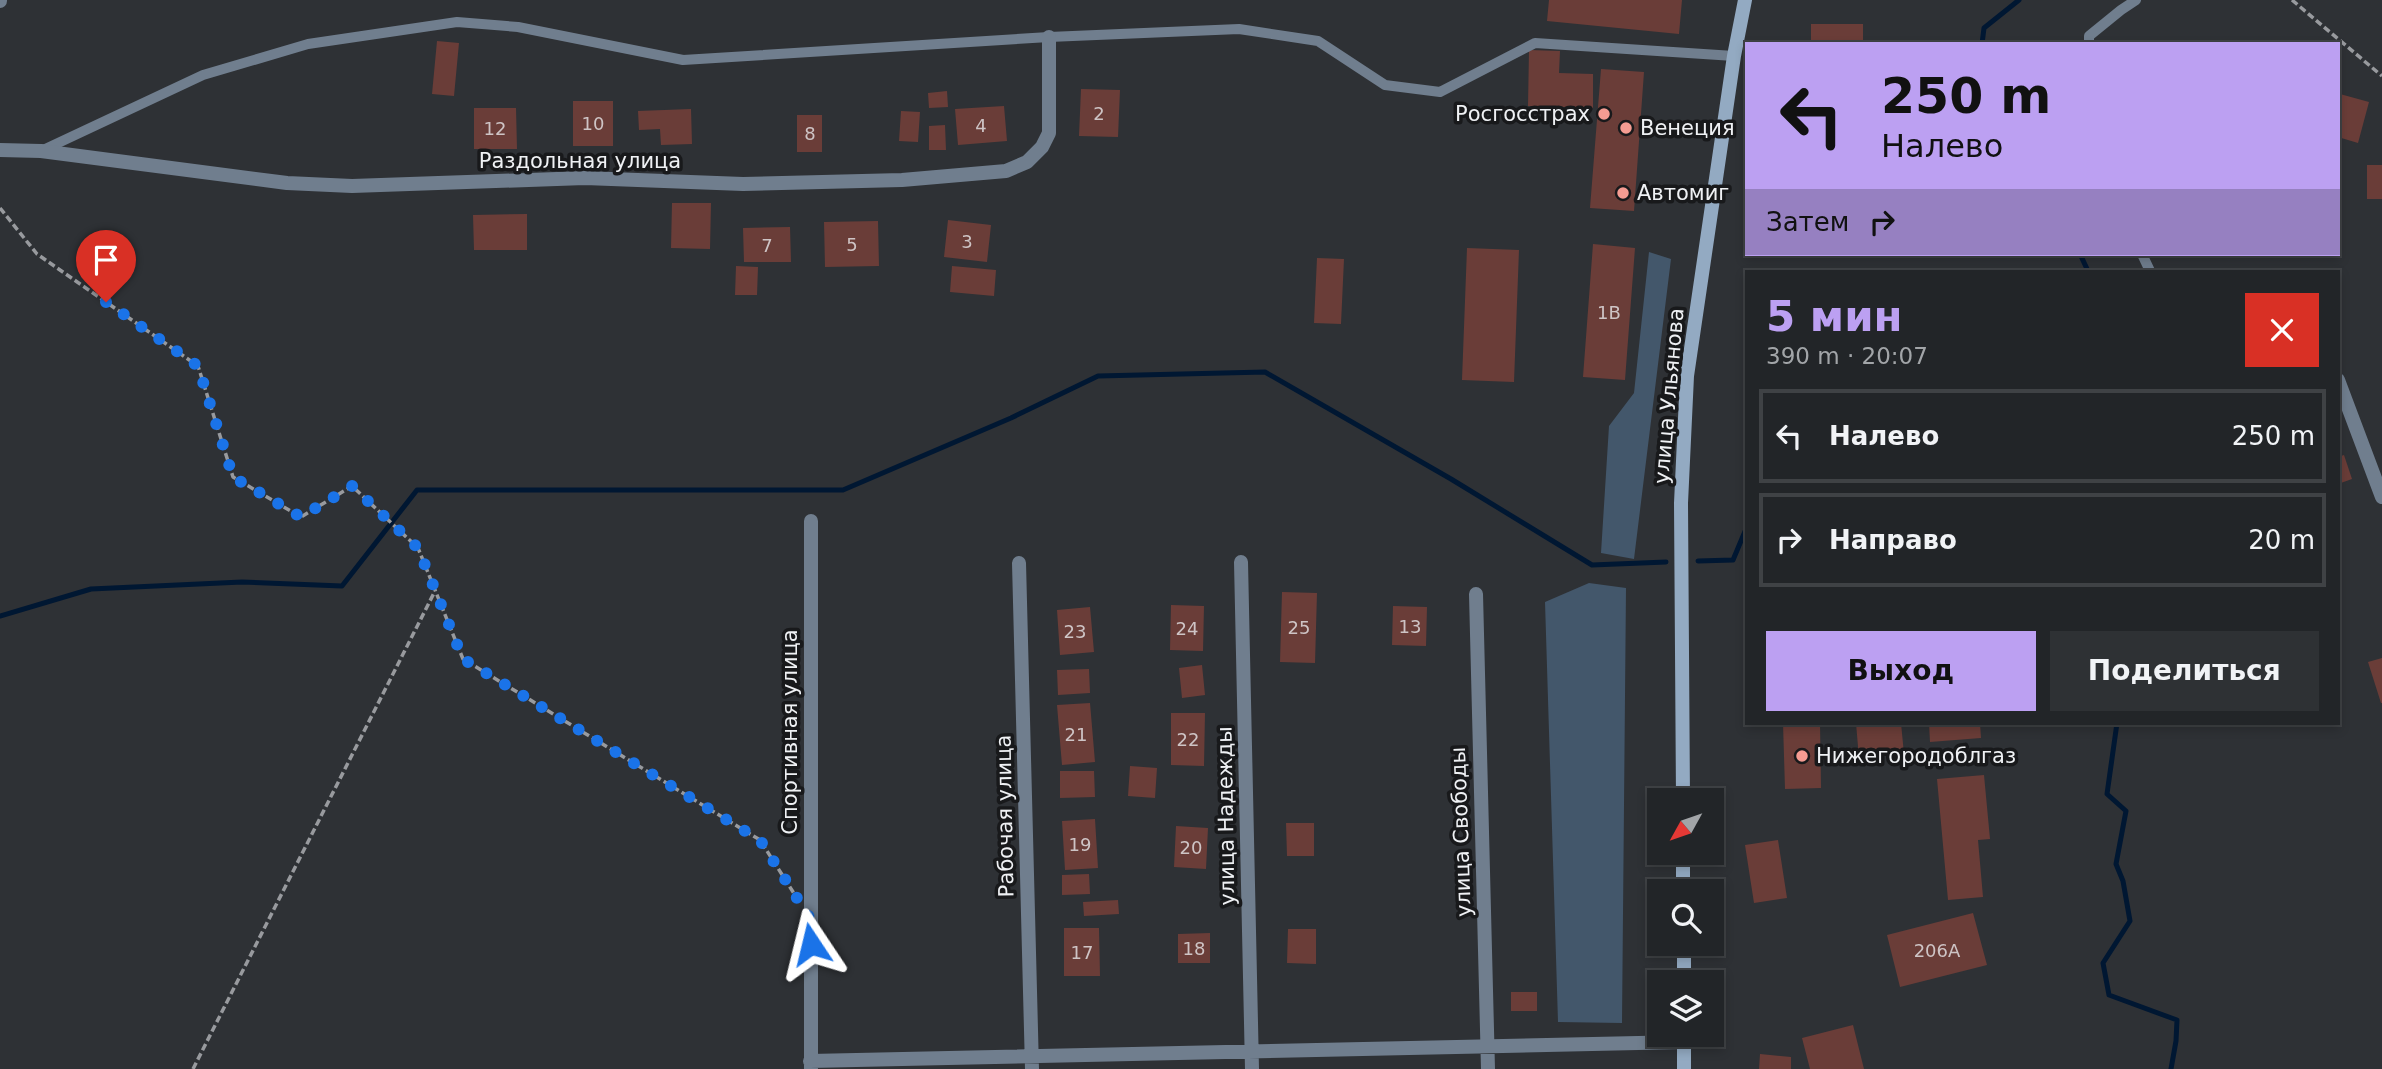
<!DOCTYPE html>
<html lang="ru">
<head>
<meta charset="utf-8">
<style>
	:root { --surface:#222528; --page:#2e3134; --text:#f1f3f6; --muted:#a2a5a8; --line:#3f4245; --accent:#bca0f2 }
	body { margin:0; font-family:"DejaVu Sans",sans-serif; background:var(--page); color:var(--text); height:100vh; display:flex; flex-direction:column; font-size:26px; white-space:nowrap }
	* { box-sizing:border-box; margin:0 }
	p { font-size:23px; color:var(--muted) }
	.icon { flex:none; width:38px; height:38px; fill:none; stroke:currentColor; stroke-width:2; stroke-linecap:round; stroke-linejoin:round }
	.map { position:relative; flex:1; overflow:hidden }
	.side { position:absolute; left:1745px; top:270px; width:595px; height:455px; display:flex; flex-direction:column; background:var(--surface); border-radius:0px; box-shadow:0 4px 10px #0003,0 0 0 2px var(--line) }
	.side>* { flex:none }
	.guide { position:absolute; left:1745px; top:42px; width:595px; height:214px; border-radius:0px; box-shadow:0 4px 10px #0003,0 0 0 2px var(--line); background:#bca0f2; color:#111; overflow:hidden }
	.needle { width:46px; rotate:230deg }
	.controls { position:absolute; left:1647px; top:788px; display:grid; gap:14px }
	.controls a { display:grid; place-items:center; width:77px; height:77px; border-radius:0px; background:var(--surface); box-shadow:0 4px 10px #0003,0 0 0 2px var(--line); font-size:35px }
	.pin { position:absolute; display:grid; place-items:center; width:60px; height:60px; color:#fff; margin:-72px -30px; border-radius:50% 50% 50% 0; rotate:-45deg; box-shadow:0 0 7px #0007 }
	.pin .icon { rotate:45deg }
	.me { position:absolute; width:77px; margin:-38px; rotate:350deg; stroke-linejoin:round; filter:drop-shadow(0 0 5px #0008) }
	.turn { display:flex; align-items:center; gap:24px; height:147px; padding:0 21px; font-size:32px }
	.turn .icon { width:91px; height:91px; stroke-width:2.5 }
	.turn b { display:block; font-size:49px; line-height:60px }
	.then { display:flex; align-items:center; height:66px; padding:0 21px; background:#0003; gap:14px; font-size:26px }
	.round { display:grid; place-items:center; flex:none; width:74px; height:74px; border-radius:0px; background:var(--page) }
	.head { display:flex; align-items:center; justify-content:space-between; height:119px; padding:0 21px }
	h1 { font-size:42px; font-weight:800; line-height:52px; color:var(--accent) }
	.action { display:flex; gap:14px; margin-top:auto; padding:14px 21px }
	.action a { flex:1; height:80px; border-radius:0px; background:var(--accent); color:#111; font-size:28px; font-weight:800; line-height:80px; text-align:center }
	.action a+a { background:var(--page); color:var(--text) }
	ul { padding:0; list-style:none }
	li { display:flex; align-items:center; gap:21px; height:94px; margin:0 14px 10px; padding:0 7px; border:4px solid var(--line); border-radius:0px }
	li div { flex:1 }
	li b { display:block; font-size:26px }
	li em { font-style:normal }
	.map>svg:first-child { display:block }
	.green { fill:#43576b }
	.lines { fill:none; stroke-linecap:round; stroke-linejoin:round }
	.stream { stroke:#001732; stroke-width:5 }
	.building { fill:#6a3d38 }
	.path { stroke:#989a9e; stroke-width:3.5; stroke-dasharray:7 3.5; stroke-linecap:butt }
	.lane { stroke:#707e8e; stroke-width:10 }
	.street { stroke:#707e8e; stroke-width:14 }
	.secondary { stroke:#93aac2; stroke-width:14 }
	.route { stroke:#1a73e8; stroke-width:12; stroke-dasharray:0 21.6 }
	.poi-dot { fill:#f59c92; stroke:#18191b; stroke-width:2.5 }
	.labels { text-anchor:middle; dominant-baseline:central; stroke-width:7; stroke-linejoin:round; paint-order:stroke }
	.number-label { font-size:18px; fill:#cec4c5 }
	.poi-label { font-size:21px; fill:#eff1f4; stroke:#18191b; text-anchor:start }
	.street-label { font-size:21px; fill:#eff1f4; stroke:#18191b }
</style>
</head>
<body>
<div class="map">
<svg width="2382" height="1069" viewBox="0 0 2382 1069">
	<rect width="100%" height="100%" fill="#2e3135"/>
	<path class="green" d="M1649,252L1671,259L1634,559L1601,553L1609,426L1634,393Z
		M1589,583L1626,588L1622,1023L1558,1022L1545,602Z"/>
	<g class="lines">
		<path class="stream" d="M1982,44L1984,28L2019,0
			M2080,254L2088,271
			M1698,561L1733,560L1746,529
			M0,616L91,589L242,582L342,586L417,490H843L1011,418L1098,376L1265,372L1451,479L1592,565L1666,562
			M2117,723L2107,794L2126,811L2116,864L2123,881L2130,921L2103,963L2109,995L2177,1020L2176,1041L2171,1069"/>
	</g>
	<path class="building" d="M1549,0H1682L1679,34L1547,21Z
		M1811,24H1863V44H1811Z
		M437,41L459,43L454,96L432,94Z
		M1529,50L1560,51L1559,73L1593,74V108L1528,106Z
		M1601,69L1644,72L1634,211L1590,208Z
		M1081,89L1120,90L1118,137L1079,136Z
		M947,91L948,107L929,108L928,93Z
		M2340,94L2369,102L2358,143L2338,137Z
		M573,101H613V146H573Z
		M1004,106L1007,141L958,145L955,109Z
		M474,108H516L517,149H474Z
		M691,109L692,144L661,145L660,129L639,130L638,111Z
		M901,111L920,112L918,142L899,141Z
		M797,115H822V152H797Z
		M945,125L946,150H929V126Z
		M2367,165H2382V199H2367Z
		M672,203H711L710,249L671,248Z
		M527,214V250H474L473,215Z
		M948,220L991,225L987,262L944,257Z
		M878,221L879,266L825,267L824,222Z
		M790,227L791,262H744L743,228Z
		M1593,244L1635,248L1625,380L1583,377Z
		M1467,248L1519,250L1514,382L1462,380Z
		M1317,258L1344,259L1341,324L1314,323Z
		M736,266L758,267L757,295H735Z
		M952,266L996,270L994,296L950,292Z
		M2344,455L2352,479L2338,484V457Z
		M1282,592L1317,593L1315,663L1280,662Z
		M1171,605L1204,606L1203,651L1170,650Z
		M1393,606L1427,607L1426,646L1392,645Z
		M1090,607L1094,652L1060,655L1057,610Z
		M2382,658V703H2381L2368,662Z
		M1202,665L1205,695L1182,698L1179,668Z
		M1089,669L1090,693L1058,695L1057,670Z
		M1090,703L1095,762L1062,765L1057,705Z
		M1171,713H1205L1204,766L1171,765Z
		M1783,723H1820L1821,788L1785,789Z
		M1856,723H1901L1904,754L1859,758Z
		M1929,723H1980L1981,738L1930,742Z
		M1130,766L1157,768L1155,798L1128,796Z
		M1060,771H1094L1095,797L1060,798Z
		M1984,775L1990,839L1978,840L1983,897L1948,900L1937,779Z
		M1095,819L1098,868L1065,870L1062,821Z
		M1286,823H1314V856H1287Z
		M1176,826L1208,828L1206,869L1174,867Z
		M1778,840L1787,898L1754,903L1745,845Z
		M1089,874L1090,894L1062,895V875Z
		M1118,900L1119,914L1084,916L1083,902Z
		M1973,913L1987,965L1900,987L1887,935Z
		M1064,928H1099L1100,976H1064Z
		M1288,929H1316V964L1287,963Z
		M1210,933V963H1178V934Z
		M1511,992H1537V1011H1511Z
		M1853,1025L1864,1069H1810L1802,1038Z
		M1760,1054L1791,1057V1069H1759Z"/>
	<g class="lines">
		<path class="path" d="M2292,0L2382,76
			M0,208L37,254L198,366L233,477L301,517L352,486L418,548L463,659L760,840L795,895
			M193,1069L435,591"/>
		<path class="lane" d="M2089,44V36L2121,10L2136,0
			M41,151L203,75L308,44L457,22L518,27L683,60L1049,37L1239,29L1318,41L1385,85L1440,92L1535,43L1734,56
			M2142,254L2150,271"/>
		<path class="street" d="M0,1V0
			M0,150L41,151L287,183L352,186L585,178L743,184L902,180L1006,171L1027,162L1042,147L1049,133V37
			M2338,380L2382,497
			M1241,562L1252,1069
			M1019,563L1032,1069
			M1476,594L1488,1069
			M810,1061L1684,1042
			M811,1068V521"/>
		<path class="secondary" d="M1683,800L1681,503L1687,376L1734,56L1745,0
			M1683,852V891
			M1684,943V982
			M1684,1034V1069"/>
	</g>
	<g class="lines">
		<path class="route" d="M106,302L198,366L233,477L301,517L352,486L418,548L463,659L760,840L811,920V944"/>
	</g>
	<g class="poi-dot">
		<circle cx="1604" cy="114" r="7"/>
		<circle cx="1626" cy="128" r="7"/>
		<circle cx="1623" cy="193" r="7"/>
		<circle cx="1802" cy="756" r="7"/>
	</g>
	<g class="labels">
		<g class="number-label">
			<text x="1099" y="113">2</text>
			<text x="593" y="123">10</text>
			<text x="981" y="125">4</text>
			<text x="495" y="128">12</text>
			<text x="810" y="133">8</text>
			<text x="967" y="241">3</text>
			<text x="852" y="244">5</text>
			<text x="767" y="245">7</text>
			<text x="1609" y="312">1В</text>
			<text x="1410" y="626">13</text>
			<text x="1299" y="627">25</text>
			<text x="1187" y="628">24</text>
			<text x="1075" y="631">23</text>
			<text x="1076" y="734">21</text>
			<text x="1188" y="739">22</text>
			<text x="1080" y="844">19</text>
			<text x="1191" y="847">20</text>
			<text x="1194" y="948">18</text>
			<text x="1937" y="950">206А</text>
			<text x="1082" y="952">17</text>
		</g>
		<g class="poi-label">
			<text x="1590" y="114" text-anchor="end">Росгосстрах</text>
			<text x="1640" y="128">Венеция</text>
			<text x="1637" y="193">Автомиг</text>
			<text x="1816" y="756">Нижегородоблгаз</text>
		</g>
		<g class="street-label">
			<text x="580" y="161">Раздольная улица</text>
			<text transform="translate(1669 396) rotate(-85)">улица Ульянова</text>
			<text transform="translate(790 732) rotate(-90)">Спортивная улица</text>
			<text transform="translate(1005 816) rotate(-91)">Рабочая улица</text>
			<text transform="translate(1226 816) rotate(-91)">улица Надежды</text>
			<text transform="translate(1461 832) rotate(-92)">улица Свободы</text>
		</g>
	</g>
</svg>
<div class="controls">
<a><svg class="needle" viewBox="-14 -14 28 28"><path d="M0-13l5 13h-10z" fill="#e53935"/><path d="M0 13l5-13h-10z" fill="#a2a5a8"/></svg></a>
<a><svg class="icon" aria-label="search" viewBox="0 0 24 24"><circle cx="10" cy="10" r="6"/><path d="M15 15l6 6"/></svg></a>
<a><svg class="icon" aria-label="layers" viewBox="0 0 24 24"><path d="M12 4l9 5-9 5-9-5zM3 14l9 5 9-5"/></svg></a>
</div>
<div class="pin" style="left:106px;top:302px;background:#d93025"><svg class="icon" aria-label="arrive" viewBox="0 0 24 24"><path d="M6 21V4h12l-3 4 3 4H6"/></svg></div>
<svg class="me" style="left:811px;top:944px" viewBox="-20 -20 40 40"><path d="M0-17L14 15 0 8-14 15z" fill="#1a73e8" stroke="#fff" stroke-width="4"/></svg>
<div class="guide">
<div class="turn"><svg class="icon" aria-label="left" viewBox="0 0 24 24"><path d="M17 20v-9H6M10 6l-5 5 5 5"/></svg><div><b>250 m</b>Налево</div></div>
<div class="then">Затем<svg class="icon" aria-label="right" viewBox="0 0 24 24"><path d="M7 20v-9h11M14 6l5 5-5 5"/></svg></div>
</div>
<section class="side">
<div class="head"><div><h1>5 мин</h1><p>390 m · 20:07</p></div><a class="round" style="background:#d93025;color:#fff"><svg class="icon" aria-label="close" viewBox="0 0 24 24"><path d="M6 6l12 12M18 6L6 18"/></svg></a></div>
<ul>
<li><svg class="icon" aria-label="left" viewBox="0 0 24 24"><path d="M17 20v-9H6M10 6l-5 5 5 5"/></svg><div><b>Налево</b></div><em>250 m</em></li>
<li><svg class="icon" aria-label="right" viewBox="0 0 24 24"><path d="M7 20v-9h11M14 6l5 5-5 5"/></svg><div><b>Направо</b></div><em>20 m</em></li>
</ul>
<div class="action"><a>Выход</a><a>Поделиться</a></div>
</section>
</div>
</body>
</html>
